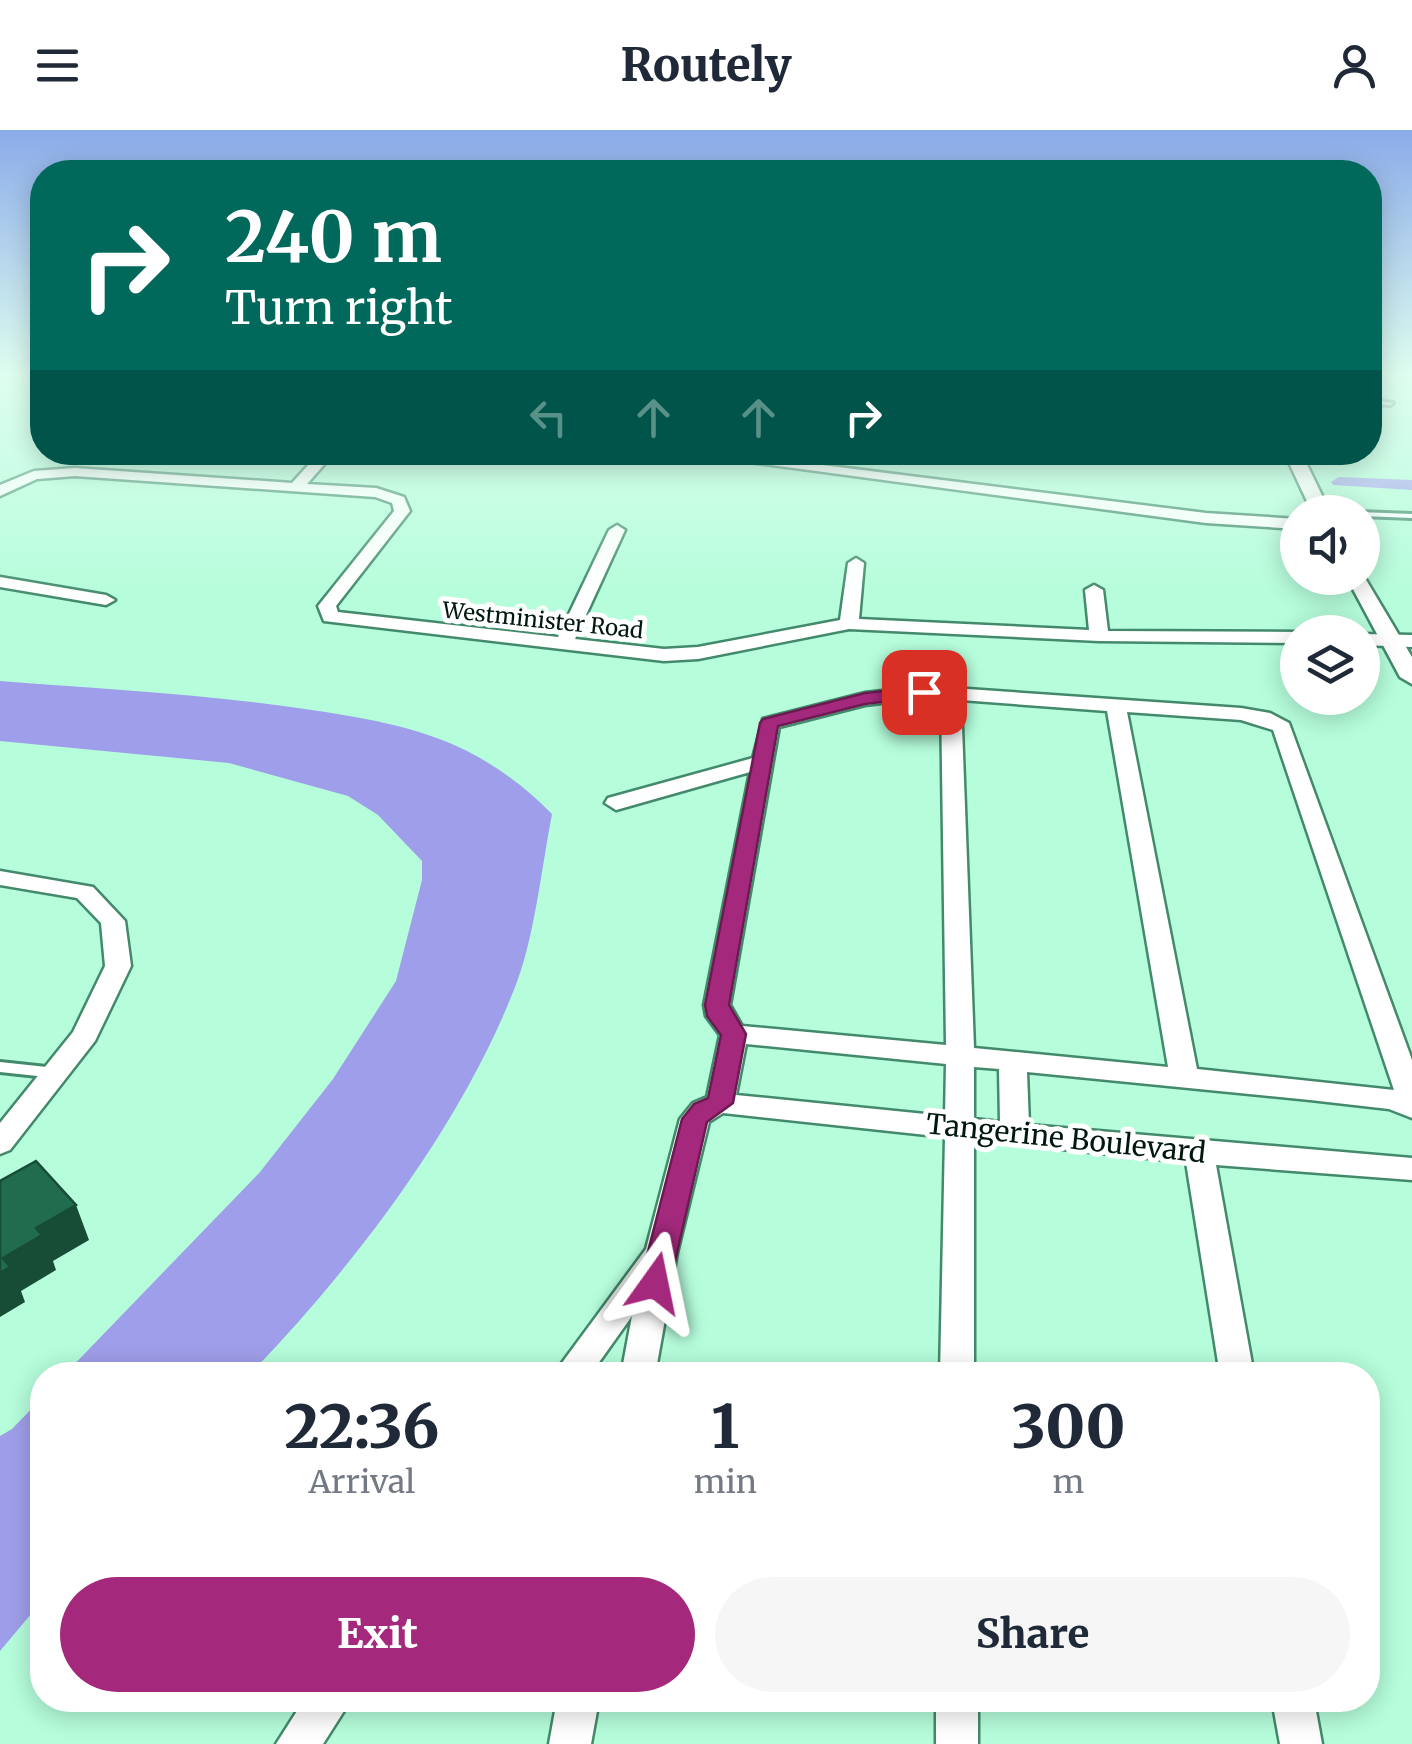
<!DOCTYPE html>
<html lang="en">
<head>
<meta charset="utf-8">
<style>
	:root { --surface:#fff; --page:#f6f6f7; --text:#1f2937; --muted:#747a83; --accent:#a4297d }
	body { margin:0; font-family:Merriweather,serif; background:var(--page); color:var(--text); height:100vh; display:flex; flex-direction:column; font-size:38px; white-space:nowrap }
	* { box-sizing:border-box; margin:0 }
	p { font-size:32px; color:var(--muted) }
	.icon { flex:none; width:55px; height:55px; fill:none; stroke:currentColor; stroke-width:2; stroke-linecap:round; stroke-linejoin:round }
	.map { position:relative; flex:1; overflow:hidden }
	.sheet { position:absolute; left:30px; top:1232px; width:1350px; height:350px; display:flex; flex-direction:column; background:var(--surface); border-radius:40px; box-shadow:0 5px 25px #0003 }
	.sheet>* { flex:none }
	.guide { position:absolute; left:30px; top:30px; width:1352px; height:305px; border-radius:40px; box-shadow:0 5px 25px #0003; background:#00695c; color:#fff; overflow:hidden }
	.buttons { position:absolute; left:1280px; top:365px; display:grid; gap:20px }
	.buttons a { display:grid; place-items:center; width:100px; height:100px; border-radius:50%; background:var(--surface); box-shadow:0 5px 25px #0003; font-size:50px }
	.pin { position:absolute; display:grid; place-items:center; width:85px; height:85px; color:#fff; margin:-42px; border-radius:20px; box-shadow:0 5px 15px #0006 }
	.me { position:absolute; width:110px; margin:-55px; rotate:12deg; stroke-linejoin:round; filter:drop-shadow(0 0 8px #0008) }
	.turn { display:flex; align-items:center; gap:35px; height:210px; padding:0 30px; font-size:45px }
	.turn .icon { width:130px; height:130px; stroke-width:2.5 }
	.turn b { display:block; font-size:70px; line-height:85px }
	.lanes { display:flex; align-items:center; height:95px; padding:0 30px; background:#0003; justify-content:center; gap:50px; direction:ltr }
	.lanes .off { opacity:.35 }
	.eta { display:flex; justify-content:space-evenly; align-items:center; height:170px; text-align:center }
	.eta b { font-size:60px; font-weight:800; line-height:70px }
	.action { display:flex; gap:20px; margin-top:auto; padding:20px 30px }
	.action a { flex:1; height:115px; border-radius:60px; background:var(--accent); color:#fff; font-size:40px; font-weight:800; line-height:115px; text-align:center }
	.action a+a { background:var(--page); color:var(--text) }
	header { display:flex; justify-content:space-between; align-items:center; height:130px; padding:0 30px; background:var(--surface); font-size:45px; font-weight:800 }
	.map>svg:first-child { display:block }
	.water { fill:#9f9eea }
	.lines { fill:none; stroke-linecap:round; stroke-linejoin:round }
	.canal { fill:#9f9eea; fill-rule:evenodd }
	.service-casing { stroke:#438a6c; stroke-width:6 }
	.minor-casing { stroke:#438a6c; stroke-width:5 }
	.tertiary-casing { stroke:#438a6c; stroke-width:5 }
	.service { fill:#fff; fill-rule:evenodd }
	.minor { fill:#fff; fill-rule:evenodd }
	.tertiary { fill:#fff; fill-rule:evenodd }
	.shaded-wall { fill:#174c37 }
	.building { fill:#216c4f; stroke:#174c37; stroke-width:2.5 }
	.route { fill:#a4297d; stroke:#6b1b51; stroke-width:2.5 }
	.labels { text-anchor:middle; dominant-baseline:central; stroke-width:10; stroke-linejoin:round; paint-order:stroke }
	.far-street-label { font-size:22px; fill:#00180d; stroke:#fff }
	.street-label { font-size:28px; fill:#00180d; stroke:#fff }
</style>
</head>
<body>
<header><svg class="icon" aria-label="menu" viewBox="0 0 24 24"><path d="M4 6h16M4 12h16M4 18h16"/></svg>Routely<svg class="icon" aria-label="person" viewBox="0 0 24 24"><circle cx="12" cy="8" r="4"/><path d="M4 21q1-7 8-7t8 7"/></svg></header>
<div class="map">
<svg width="1412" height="1614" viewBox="0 0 1412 1614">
	<rect width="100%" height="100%" fill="#b5fddb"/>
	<path class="water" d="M0,551C102,559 204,564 305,579C359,587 417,596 467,621C500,638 526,658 552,684C542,735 535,802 518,849C466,990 353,1138 249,1245H64L260,1042L333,949L396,851L422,750V731L378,685L348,666L229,633L0,611Z
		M42,1268V1471L0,1521V1306L12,1299Z"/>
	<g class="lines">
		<path class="canal" d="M1339,347L1412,350V360L1333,355L1331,352Z"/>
		<g class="service-casing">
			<path id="service" d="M1370,270L1393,273L1390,275L1370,274Z
				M1318,380H1336L1340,382H1317Z
				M1359,382L1412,384V388L1362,386V382Z
				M0,932L56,938L61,940L63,943L61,946L56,948L0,942Z"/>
		</g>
		<g class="minor-casing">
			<path id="minor" d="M320,322H335L307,354L376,358L404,367L410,381L336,476L338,482L558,507L609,400L617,395L625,400L575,509L664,519L698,517L840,490L848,433L856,428L864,433L859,489L1089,500L1085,460L1094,455L1103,460L1108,501L1302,502H1298V513L1099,511L849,499L698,529L664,531L324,491L318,476L394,381L392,373L375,367L75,346L37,349L0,366V355L34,341L75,338L292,353Z
				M674,322H719L1206,383L1298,389V399L1206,393Z
				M0,447L106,465L115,470L106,475L0,457Z
				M1362,504L1412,505V517L1362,515Z
				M924,556L1241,578L1270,583L1289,593L1412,930V988L1389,979L1310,970L1027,942L1029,995L1412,1028V1050L1216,1035L1254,1245H1220L1186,1032L974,1010V1245H940L945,1007L723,983L709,992L677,1123L655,1245H621L632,1186L590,1245H553L646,1119L680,989L693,973L707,967L720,905L706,886L704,875L750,642L616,680L605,673L608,668L753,628L763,589L865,563ZM924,568L941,569L946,915L742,896L730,875L779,597L865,575ZM961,570L1107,581L1168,937L974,918ZM1127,582L1241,590L1273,600L1394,960L1197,939ZM746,914L946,934L945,986L736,965ZM974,937L999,939L1000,992L974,989Z
				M0,741L93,757L125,791L131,836L95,911L10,1020L0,1024V993L73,902L105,836L101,793L77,768L0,755Z
				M304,1570H351L323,1614H276Z
				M557,1570H599L591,1614H549Z
				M936,1570H978V1614H936Z
				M1272,1570H1314L1322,1614H1280Z"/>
		</g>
		<g class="tertiary-casing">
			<path id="tertiary" d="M1284,322H1301L1330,382H1312Z
				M1362,443L1412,527V554L1400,547L1347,448H1362Z"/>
		</g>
		<use href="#service" class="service"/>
		<use href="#minor" class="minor"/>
		<use href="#tertiary" class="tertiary"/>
	</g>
	<path class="shaded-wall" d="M76,1075L89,1110L53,1131L56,1140L21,1161L25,1172L0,1187V1143L3,1128L36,1098Z"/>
	<path class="building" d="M36,1031L76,1075L36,1098L42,1105L3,1128L10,1137L0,1143V1051Z"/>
	<linearGradient id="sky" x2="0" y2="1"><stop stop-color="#8babe9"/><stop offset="0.52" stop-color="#defeef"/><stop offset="1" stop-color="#defeef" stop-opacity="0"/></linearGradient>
	<rect width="1412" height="470" fill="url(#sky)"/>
	<path class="route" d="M924,557L931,559V566L865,574L778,596L729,875L746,904L733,973L707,992L670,1153L666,1162L655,1165L645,1162L640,1153L682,989L694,974L708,968L721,905L707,886L705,875L760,593L763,589L865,563Z"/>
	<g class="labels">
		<g class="far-street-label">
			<text transform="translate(543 490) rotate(6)">Westminister Road</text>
		</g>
		<g class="street-label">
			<text transform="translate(1066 1008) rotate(6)">Tangerine Boulevard</text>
		</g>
	</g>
</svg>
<div class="buttons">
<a><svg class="icon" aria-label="sound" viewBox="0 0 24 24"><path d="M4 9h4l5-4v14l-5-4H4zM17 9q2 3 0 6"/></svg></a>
<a><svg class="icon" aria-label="layers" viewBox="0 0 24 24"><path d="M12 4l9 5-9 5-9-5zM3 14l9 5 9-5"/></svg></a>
</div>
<div class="pin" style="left:924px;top:562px;background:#d93025"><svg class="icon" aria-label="arrive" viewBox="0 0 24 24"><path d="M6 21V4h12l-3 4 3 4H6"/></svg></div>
<svg class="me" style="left:655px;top:1153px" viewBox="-20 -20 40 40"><path d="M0-17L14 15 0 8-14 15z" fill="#a4297d" stroke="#fff" stroke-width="4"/></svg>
<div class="guide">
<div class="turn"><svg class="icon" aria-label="right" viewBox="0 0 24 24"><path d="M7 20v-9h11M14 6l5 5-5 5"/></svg><div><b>240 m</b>Turn right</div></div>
<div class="lanes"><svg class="icon off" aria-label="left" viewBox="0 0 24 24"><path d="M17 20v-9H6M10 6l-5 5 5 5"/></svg><svg class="icon off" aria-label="ahead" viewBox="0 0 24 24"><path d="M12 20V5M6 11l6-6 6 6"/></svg><svg class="icon off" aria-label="ahead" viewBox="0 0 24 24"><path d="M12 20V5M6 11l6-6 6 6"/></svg><svg class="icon" aria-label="right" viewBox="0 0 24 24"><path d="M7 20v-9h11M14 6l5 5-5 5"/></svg></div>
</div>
<section class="sheet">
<div class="eta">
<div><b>22:36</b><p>Arrival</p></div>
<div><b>1</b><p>min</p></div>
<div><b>300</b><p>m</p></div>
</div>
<div class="action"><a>Exit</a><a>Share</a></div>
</section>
</div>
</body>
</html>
